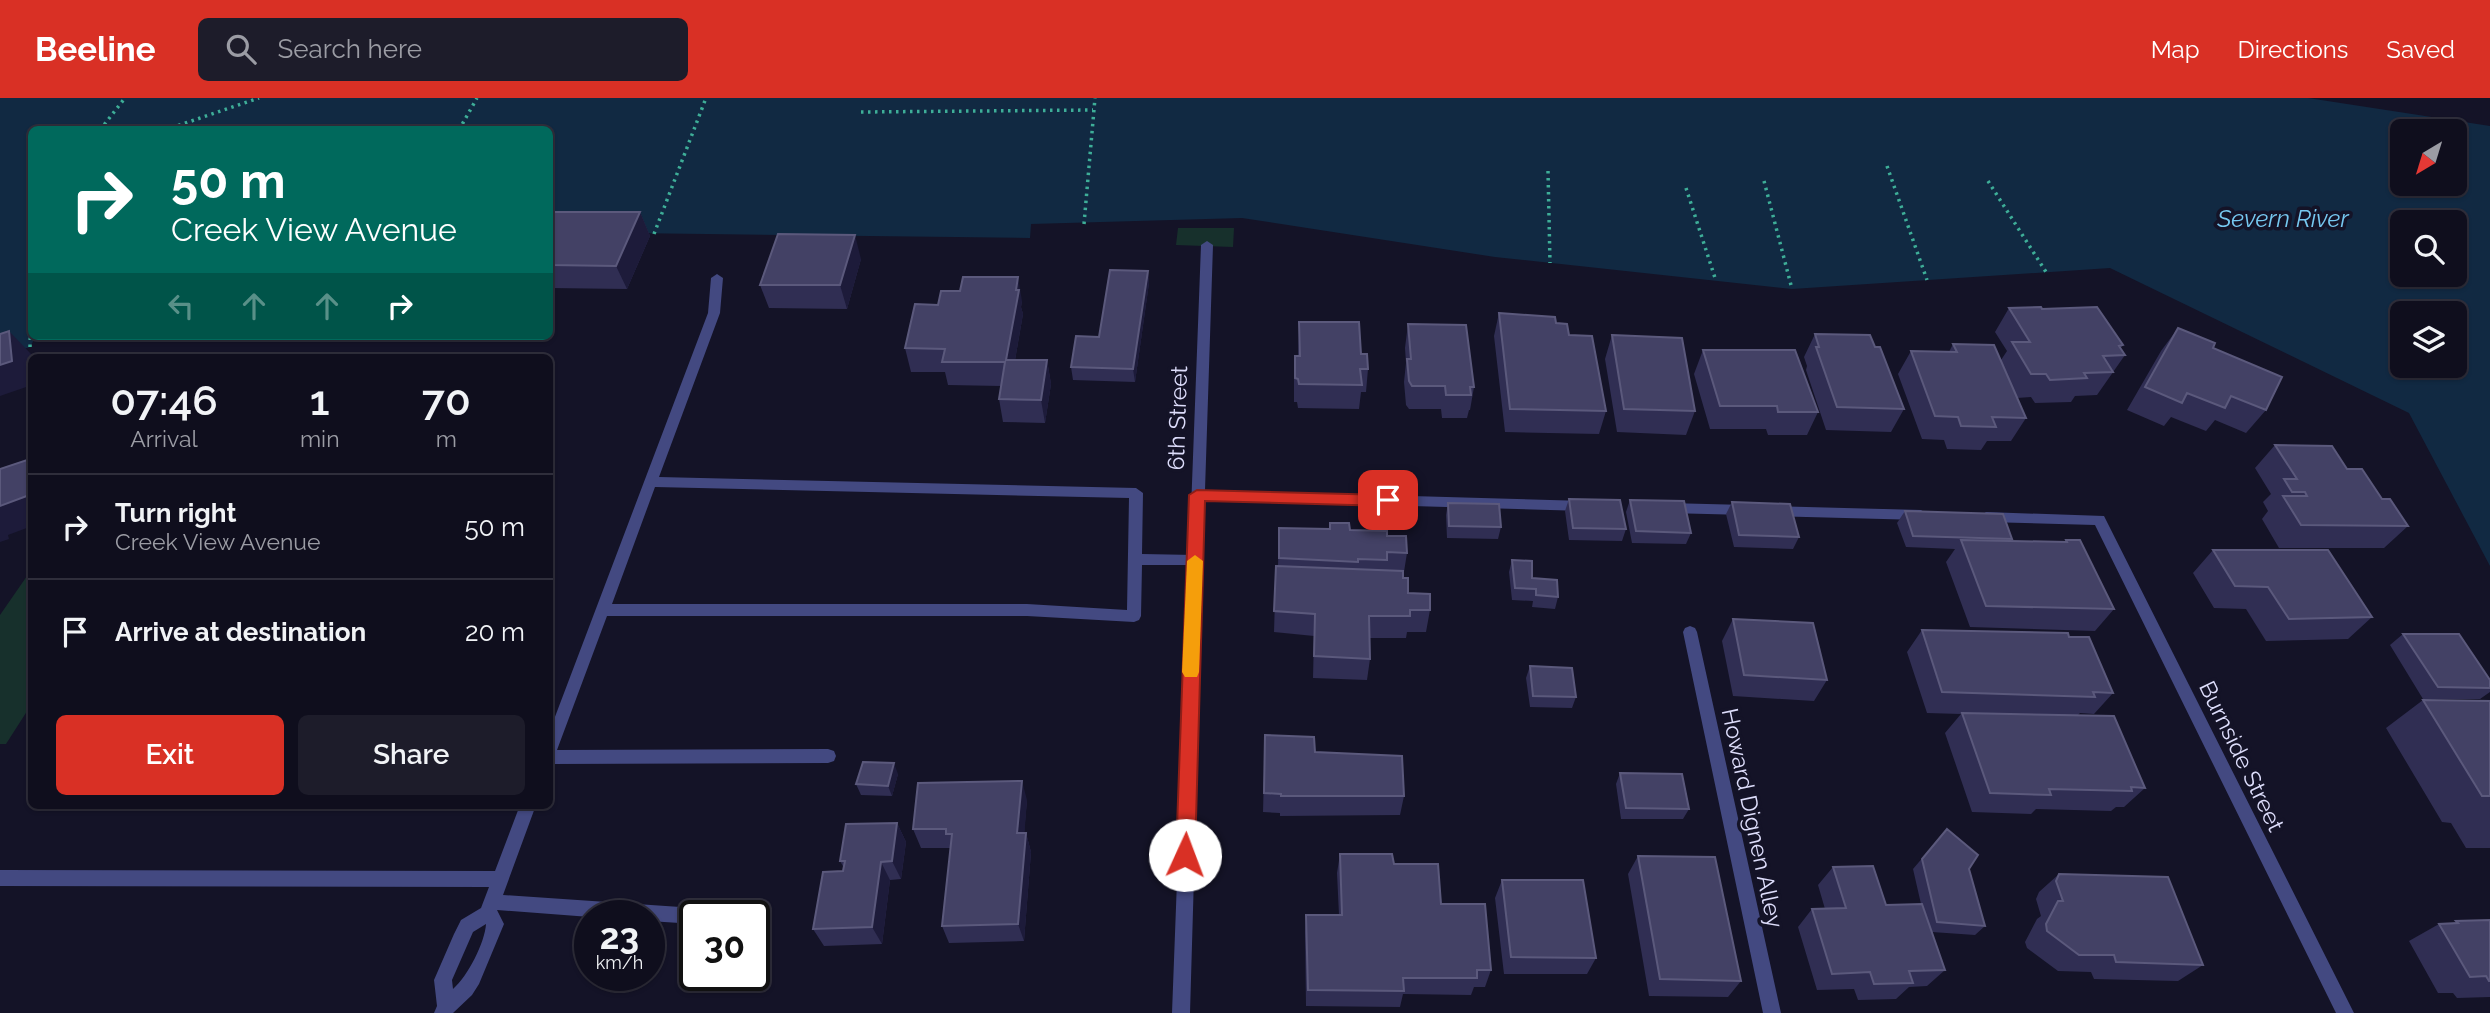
<!DOCTYPE html>
<html lang="en">
<head>
<meta charset="utf-8">
<style>
	:root { --surface:#0f0e1d; --page:#1d1c2a; --text:#f1f3f6; --muted:#9b9ca4; --line:#2f2e3b; --accent:#d93025 }
	body { margin:0; font-family:Raleway,sans-serif; background:var(--page); color:var(--text); height:100vh; display:flex; flex-direction:column; font-size:26px; white-space:nowrap }
	* { box-sizing:border-box; margin:0 }
	p { font-size:23px; color:var(--muted) }
	.icon { flex:none; width:38px; height:38px; fill:none; stroke:currentColor; stroke-width:2; stroke-linecap:round; stroke-linejoin:round }
	.map { position:relative; flex:1; overflow:hidden }
	.details { position:absolute; left:28px; top:256px; width:525px; height:455px; display:flex; flex-direction:column; background:var(--surface); border-radius:10px; box-shadow:0 2px 5px #0004,0 0 0 2px var(--line) }
	.details>* { flex:none }
	.top-card { position:absolute; left:28px; top:28px; width:525px; height:214px; border-radius:10px; box-shadow:0 2px 5px #0004,0 0 0 2px var(--line); background:#00695c; color:#fff; overflow:hidden }
	.needle { width:46px; rotate:218deg }
	.buttons { position:absolute; left:2390px; top:21px; display:grid; gap:14px }
	.buttons a { display:grid; place-items:center; width:77px; height:77px; border-radius:10px; background:var(--surface); box-shadow:0 2px 5px #0004,0 0 0 2px var(--line); font-size:35px }
	.speed { position:absolute; left:574px; top:802px; display:flex; gap:14px; font-size:35px; font-weight:700; text-align:center }
	.speed>* { display:grid; place-content:center; width:91px; height:91px; border-radius:50%; background:var(--surface); box-shadow:0 2px 5px #0004,0 0 0 2px var(--line); line-height:1 }
	.speed small { font-size:18px; font-weight:400 }
	.speed .limit { border:4px solid #111; border-radius:10px; background:#fff; color:#111 }
	.pin { position:absolute; display:grid; place-items:center; width:60px; height:60px; color:#fff; margin:-30px; border-radius:14px; box-shadow:0 4px 10px #0006 }
	.me { position:absolute; width:77px; margin:-38px; rotate:2deg; stroke-linejoin:round; filter:drop-shadow(0 0 5px #0008) }
	.turn { display:flex; align-items:center; gap:24px; height:147px; padding:0 28px; font-size:32px }
	.turn .icon { width:91px; height:91px; stroke-width:2.5 }
	.turn b { display:block; font-size:49px; line-height:60px }
	.lanes { display:flex; align-items:center; height:66px; padding:0 28px; background:#0003; justify-content:center; gap:35px; direction:ltr }
	.lanes .off { opacity:.35 }
	.eta { display:flex; justify-content:space-evenly; align-items:center; height:119px; text-align:center }
	.eta b { font-size:42px; font-weight:600; line-height:49px }
	.cta { display:flex; gap:14px; margin-top:auto; padding:14px 28px }
	.cta a { flex:1; height:80px; border-radius:10px; background:var(--accent); color:#fff; font-size:28px; font-weight:600; line-height:80px; text-align:center }
	.cta a+a { background:var(--page); color:var(--text) }
	ul { padding:0; list-style:none }
	li { display:flex; align-items:center; gap:21px; height:105px; padding:0 28px; border-top:2px solid var(--line) }
	li div { flex:1 }
	li b { display:block; font-size:26px }
	li em { font-style:normal }
	header { display:flex; align-items:center; gap:42px; box-sizing:border-box; height:98px; padding:0 35px; background:var(--accent); color:#fff }
	header strong { font-size:33px }
	nav { display:flex; gap:38px; margin-inline-start:auto; font-size:24px }
	.search { width:490px; height:63px; background:var(--page); display:flex; align-items:center; gap:18px; box-sizing:border-box; padding:0 24px; border-radius:10px; color:var(--muted); font-size:26px }
	.map>svg:first-child { display:block }
	.green { fill:#17302c }
	.water { fill:#112942; fill-rule:evenodd }
	.lines { fill:none; stroke-linecap:round; stroke-linejoin:round }
	.path { stroke:#3eae98; stroke-width:3.5; stroke-dasharray:2.5 4.5; stroke-linecap:butt }
	.service { fill:#434981; fill-rule:evenodd }
	.minor { fill:#434981; fill-rule:evenodd }
	.wall { fill:#302e53 }
	.shaded-wall { fill:#1d1b3a }
	.building { fill:#434165; stroke:#5b597c; stroke-width:2 }
	.route { fill:#d93025; stroke:#8d1f18; stroke-width:2 }
	.slow { fill:#f59e0b }
	.labels { text-anchor:middle; dominant-baseline:central; stroke-width:7; stroke-linejoin:round; paint-order:stroke }
	.street-label { font-size:23px; fill:#ddddfb; stroke:#141327 }
	.water-label { font-size:24px; font-style:italic; fill:#76c8f0; stroke:#141327 }
</style>
</head>
<body>
<header>
<strong>Beeline</strong>
<div class="search"><svg class="icon" aria-label="search" viewBox="0 0 24 24"><circle cx="10" cy="10" r="6"/><path d="M15 15l6 6"/></svg>Search here</div>
<nav><a>Map</a><a>Directions</a><a>Saved</a></nav>
</header>
<div class="map">
<svg width="2490" height="915" viewBox="0 0 2490 915">
	<rect width="100%" height="100%" fill="#141327"/>
	<path class="green" d="M1178,130H1234L1233,149L1176,147Z
		M27,478H32L31,607L6,646H0V517Z"/>
	<path class="water" d="M0,0H2308L2490,28V468L2409,315L2110,170L1792,191L1495,159L1242,120L1031,126L1030,140L550,134V32H32V238H36L30,249L0,259ZM2403,33H2455V86H2403ZM2403,124H2455V177H2403ZM2403,215H2455V268H2403Z"/>
	<g class="lines">
		<path class="path" d="M861,14L1093,12
			M100,32L125,0
			M165,32L259,0
			M459,32L477,0
			M1887,68L1927,182
			M1548,73L1550,165
			M1764,83L1792,191
			M1988,83L2046,174
			M1686,90L1716,183
			M1084,126L1095,0
			M654,136L706,0
			M30,249L32,168"/>
		<path class="service" d="M717,176L723,180L720,215L659,379L1136,390L1143,395L1142,456L1195,457L1200,459L1202,463L1200,467H1142L1141,518L1139,522L1134,524L1027,518H607L557,652L828,651L834,653L836,658L834,663L828,665L550,666V632L708,215L711,180ZM655,389L1129,400L1127,512L1027,506H612Z
			M1690,528L1695,530L1697,534L1781,915H1763L1683,534L1685,530Z
			M520,707H536L503,797L695,810L701,812L703,817H695V826L649,823V817L590,819L497,812L504,826L479,886L472,897L453,915H434L437,908L434,882L454,836L461,822L481,810L489,789L0,788V772L495,773ZM486,826C485,844 468,878 453,891L452,882L473,834Z
			M754,814L769,817L771,823L769,829L763,831L754,830V817H748Z"/>
		<path class="minor" d="M1207,143L1213,147L1205,392L1585,403L1592,408L1585,413L1205,402L1190,915H1172L1201,147Z
			M1668,405L1746,407L1753,412L1746,417L1668,415L1661,410Z
			M1773,408L1921,412L1928,417L1921,422L1773,418L1766,413Z
			M1986,414L2104,418L2354,915H2336L2095,427L1986,424L1979,419Z"/>
	</g>
	<path class="wall" d="M550,114H640L650,138L627,191L550,190Z
		M861,161L847,211L769,210L760,187Z
		M1148,173L1149,185L1135,284L1073,282L1071,269L1099,239Z
		M1022,203L1021,209L1023,216L1015,262H1047L1051,286L1045,325L1003,324L999,301L1001,288L948,287L945,274H911L905,250L938,207Z
		M2009,210L2042,211L2123,247L2120,250L2125,257L2097,297L2075,298L2071,304L2035,305L2031,299L2017,300L2026,320L2011,343H1987L1981,352L1947,351L1944,342L1922,341L1898,276L1911,253L1949,254L1953,246L2001,262L2007,253L1995,234Z
		M1499,215L1556,225L1569,237L1606,313L1599,336L1505,334L1494,238Z
		M1299,224L1361,256L1368,271L1366,294H1361L1359,311L1298,310L1297,304H1294V281L1295,258H1298Z
		M1408,226L1474,289L1470,312H1469L1467,320H1442L1441,311H1409L1406,307L1404,284L1406,265L1405,250Z
		M2178,230L2213,250L2266,312L2246,335L2215,322L2206,333L2171,319L2164,328L2127,312L2161,253Z
		M1815,236L1875,249L1904,311L1891,334L1826,332L1806,272L1807,268L1804,259Z
		M1612,237L1695,313L1686,337L1617,334L1605,261Z
		M1703,252L1818,314L1807,337H1768L1766,331H1710L1694,276Z
		M2275,347L2347,371L2382,401L2408,428L2384,450H2279L2262,421L2268,413L2263,404L2271,396L2255,370Z
		M1569,401L1626,431L1622,443L1569,442L1565,413Z
		M1630,402L1691,435L1686,446L1632,445L1626,414Z
		M1732,404L1799,439L1793,451L1734,449L1726,416Z
		M1448,405L1501,429L1498,441L1447,440L1446,417Z
		M1905,413L2012,441L2011,443L2064,444L2066,442L2114,511L2095,533L1970,529L1946,464L1955,451L1906,449L1897,425Z
		M1330,425L1407,455L1403,480L1408,495L1430,512L1426,534H1407L1406,540H1370V561L1367,582L1313,580L1314,538L1274,534L1276,468H1278L1279,430L1329,431Z
		M2213,452L2372,519L2348,541L2266,543L2246,511L2214,510L2193,475Z
		M1512,462L1532,480L1558,499L1555,511L1532,509L1533,503L1512,502L1509,474Z
		M1733,521L1827,582L1814,603L1733,598L1722,543Z
		M1922,532L2069,539L2113,595L2094,616L2080,615L2077,618L2145,690L2124,709H2116L2111,713L2036,711L2031,716L1972,714L1945,635L1961,616L1927,615L1907,554Z
		M2403,536L2490,582V594L2480,601H2423L2390,547Z
		M1530,568L1576,599L1572,610L1530,609L1526,580Z
		M2423,602L2490,603V750H2466L2451,725L2442,724L2386,630Z
		M1265,637L1315,654L1404,698L1400,717L1280,718V715L1263,714Z
		M1620,675L1689,711L1683,721H1621L1616,686Z
		M898,676L892,698L861,697L856,686Z
		M1027,702L1024,735H1026L1031,754L1024,843L949,845L942,828L951,750H921L913,731Z
		M897,725L906,744L901,781L890,782L882,846L824,848L813,831L843,773L844,770L840,763Z
		M1947,731L1969,771L1985,828L1975,837L1932,834L1945,872L1927,888L1909,889L1896,901L1858,902L1854,891L1817,892L1798,829L1812,811H1825L1818,787L1833,769L1886,807L1921,806L1913,771Z
		M1340,756L1394,766L1441,806L1491,872L1485,889H1474L1471,897L1403,896L1400,909L1306,908L1305,834L1306,817H1339L1337,775Z
		M1638,758L1741,883L1728,899L1649,898L1628,776Z
		M2059,776L2203,867L2178,883L2094,881L2091,874L2058,873L2027,850L2025,844L2037,821L2041,818L2036,801L2039,794Z
		M1502,782L1596,860L1587,876H1504L1495,800Z
		M2490,822V899L2457,900L2453,895H2438L2409,843L2439,826H2451L2456,823Z"/>
	<path class="shaded-wall" d="M640,114L650,138L627,191L616,168Z
		M855,137L861,161L847,211L840,187Z
		M1148,173L1149,185L1135,284L1133,271Z
		M1018,179L1022,203L1021,209L1023,216L1011,285L1006,262Z
		M9,233L31,256L32,287L0,298V267Z
		M1047,262L1051,286L1045,325L1041,302Z
		M27,362L32,366V395Z
		M32,396V428L8,437L9,441L0,444V408Z
		M894,665L898,676L892,698L888,688Z
		M1022,683L1027,702L1023,754L1017,735Z
		M897,725L906,744L901,781L892,763Z
		M1026,735L1031,754L1024,843L1018,826Z
		M881,764L890,782L882,846L872,829Z"/>
	<path class="building" d="M550,114H640L616,168L550,167Z
		M778,136L855,137L840,187H760Z
		M1110,172L1148,173L1133,271L1071,269L1076,238L1099,239Z
		M963,179H1018L1016,192H1019L1006,262H1047L1041,302L999,301L1005,264H942L945,251L905,250L915,206L938,207L941,193H960Z
		M2041,209L2042,211L2097,209L2123,247L2119,248L2125,257L2103,258L2113,274L2084,275L2087,280L2050,282L2046,276H2031L2012,244H2030L2009,210Z
		M1499,215L1555,219L1556,225L1567,226L1569,237L1592,238L1606,313L1510,311Z
		M1299,224H1359L1361,256H1367L1368,271H1360L1362,287L1299,286L1298,281L1295,280V258H1300Z
		M1408,226L1466,227L1474,289H1470L1471,297H1446L1445,288H1412L1409,283L1407,261H1411Z
		M2178,230L2215,245L2213,250L2282,279L2266,312L2231,298L2225,310L2187,295L2182,305L2145,289Z
		M9,233L12,263L0,267V236Z
		M1815,236L1870,237L1875,249H1880L1904,311L1837,309L1816,249H1819Z
		M1612,237L1682,240L1695,313L1624,311Z
		M1953,246L1994,247L2026,320L1992,319L1996,329L1961,328L1958,319L1935,318L1911,253L1957,254Z
		M1703,252H1795L1818,314H1778L1777,308H1720Z
		M2275,347L2332,348L2347,371H2362L2382,401H2390L2408,428L2301,427L2283,398H2307L2305,394H2292L2284,381H2297Z
		M27,362L32,396L0,408V371Z
		M1569,401L1620,402L1626,431L1573,430Z
		M1630,402L1684,403L1691,435L1636,433Z
		M1732,404L1790,406L1799,439L1739,437Z
		M1448,405L1499,406L1501,429L1449,428Z
		M1905,413L2003,416L2012,441L1913,438Z
		M1330,425H1349L1350,432L1387,433V438H1406L1407,455L1387,454V462L1358,461V464L1279,460V430L1330,431Z
		M1961,442L2067,444L2066,442H2080L2114,511L1986,508Z
		M2213,452H2328L2372,519L2289,521L2268,489L2235,488Z
		M1512,462L1532,463V480L1557,482L1558,499L1536,497V491L1515,490Z
		M1276,468L1403,473V480H1408V495L1430,496V512H1410V518H1369L1370,561L1314,558L1315,516L1274,513Z
		M1733,521L1813,525L1827,582L1744,577Z
		M1922,532L2068,535L2069,539H2089L2113,595L2093,594L2095,599L1942,594Z
		M2403,536H2459L2490,582V590L2438,589Z
		M1530,568L1572,570L1576,599L1533,598Z
		M2423,602L2490,603V698H2482Z
		M1962,615L2114,618L2145,690L2131,689L2132,693L2049,691L2051,697L1990,695Z
		M1265,637L1314,639L1315,654L1402,658L1404,698H1281V696L1264,695Z
		M863,664L894,665L888,688L856,686Z
		M1620,675L1682,676L1689,711L1626,710Z
		M1022,683L1017,735H1026L1018,826L942,828L952,736H946V731H913L918,685Z
		M897,725L892,763L881,764L872,829L813,831L823,774L843,773L845,763H840L846,726Z
		M1947,731L1978,757L1969,771L1985,828L1937,824L1922,761Z
		M1340,756H1392L1394,766H1438L1441,806H1485L1491,872H1477V880H1403L1404,893L1308,892L1306,817H1342Z
		M1638,758L1715,759L1741,883L1660,881Z
		M1873,768L1886,807L1922,806L1945,872L1909,873L1913,885L1874,886L1870,874L1832,876L1812,811L1846,810L1833,769Z
		M2059,776L2168,779L2203,867L2116,864L2114,857H2079L2047,833L2046,826L2058,803H2063L2056,783Z
		M1502,782H1583L1596,860L1511,859Z
		M2490,822V883H2489L2486,878L2470,879L2439,826L2458,825L2456,823Z"/>
	<path class="route" d="M1197,392L1388,397L1396,402L1388,408L1205,403L1195,757L1192,763L1185,766L1179,763L1176,757L1189,397Z"/>
	<path class="slow" d="M1195,457L1203,463L1199,574L1197,579H1185L1182,574L1187,463Z"/>
	<g class="labels">
		<g class="street-label">
			<text transform="translate(1177 320) rotate(-88)">6th Street</text>
			<text transform="translate(2242 658) rotate(64)">Burnside Street</text>
			<text transform="translate(1753 720) rotate(78)">Howard Dignen Alley</text>
		</g>
		<g class="water-label">
			<text x="2283" y="120">Severn River</text>
		</g>
	</g>
</svg>
<div class="buttons">
<a><svg class="needle" viewBox="-14 -14 28 28"><path d="M0-13l5 13h-10z" fill="#e53935"/><path d="M0 13l5-13h-10z" fill="#9b9ca4"/></svg></a>
<a><svg class="icon" aria-label="search" viewBox="0 0 24 24"><circle cx="10" cy="10" r="6"/><path d="M15 15l6 6"/></svg></a>
<a><svg class="icon" aria-label="layers" viewBox="0 0 24 24"><path d="M12 4l9 5-9 5-9-5zM3 14l9 5 9-5"/></svg></a>
</div>
<div class="speed"><div>23<small>km/h</small></div><div class="limit">30</div></div>
<div class="pin" style="left:1388px;top:402px;background:#d93025"><svg class="icon" aria-label="arrive" viewBox="0 0 24 24"><path d="M6 21V4h12l-3 4 3 4H6"/></svg></div>
<svg class="me" style="left:1185px;top:757px" viewBox="-20 -20 40 40"><circle r="19" fill="#fff"/><path d="M0-13L10 11 0 6-10 11z" fill="#d93025"/></svg>
<div class="top-card">
<div class="turn"><svg class="icon" aria-label="right" viewBox="0 0 24 24"><path d="M7 20v-9h11M14 6l5 5-5 5"/></svg><div><b>50 m</b>Creek View Avenue</div></div>
<div class="lanes"><svg class="icon off" aria-label="left" viewBox="0 0 24 24"><path d="M17 20v-9H6M10 6l-5 5 5 5"/></svg><svg class="icon off" aria-label="ahead" viewBox="0 0 24 24"><path d="M12 20V5M6 11l6-6 6 6"/></svg><svg class="icon off" aria-label="ahead" viewBox="0 0 24 24"><path d="M12 20V5M6 11l6-6 6 6"/></svg><svg class="icon" aria-label="right" viewBox="0 0 24 24"><path d="M7 20v-9h11M14 6l5 5-5 5"/></svg></div>
</div>
<section class="details">
<div class="eta">
<div><b>07:46</b><p>Arrival</p></div>
<div><b>1</b><p>min</p></div>
<div><b>70</b><p>m</p></div>
</div>
<ul>
<li><svg class="icon" aria-label="right" viewBox="0 0 24 24"><path d="M7 20v-9h11M14 6l5 5-5 5"/></svg><div><b>Turn right</b><p>Creek View Avenue</p></div><em>50 m</em></li>
<li><svg class="icon" aria-label="arrive" viewBox="0 0 24 24"><path d="M6 21V4h12l-3 4 3 4H6"/></svg><div><b>Arrive at destination</b></div><em>20 m</em></li>
</ul>
<div class="cta"><a>Exit</a><a>Share</a></div>
</section>
</div>
</body>
</html>
